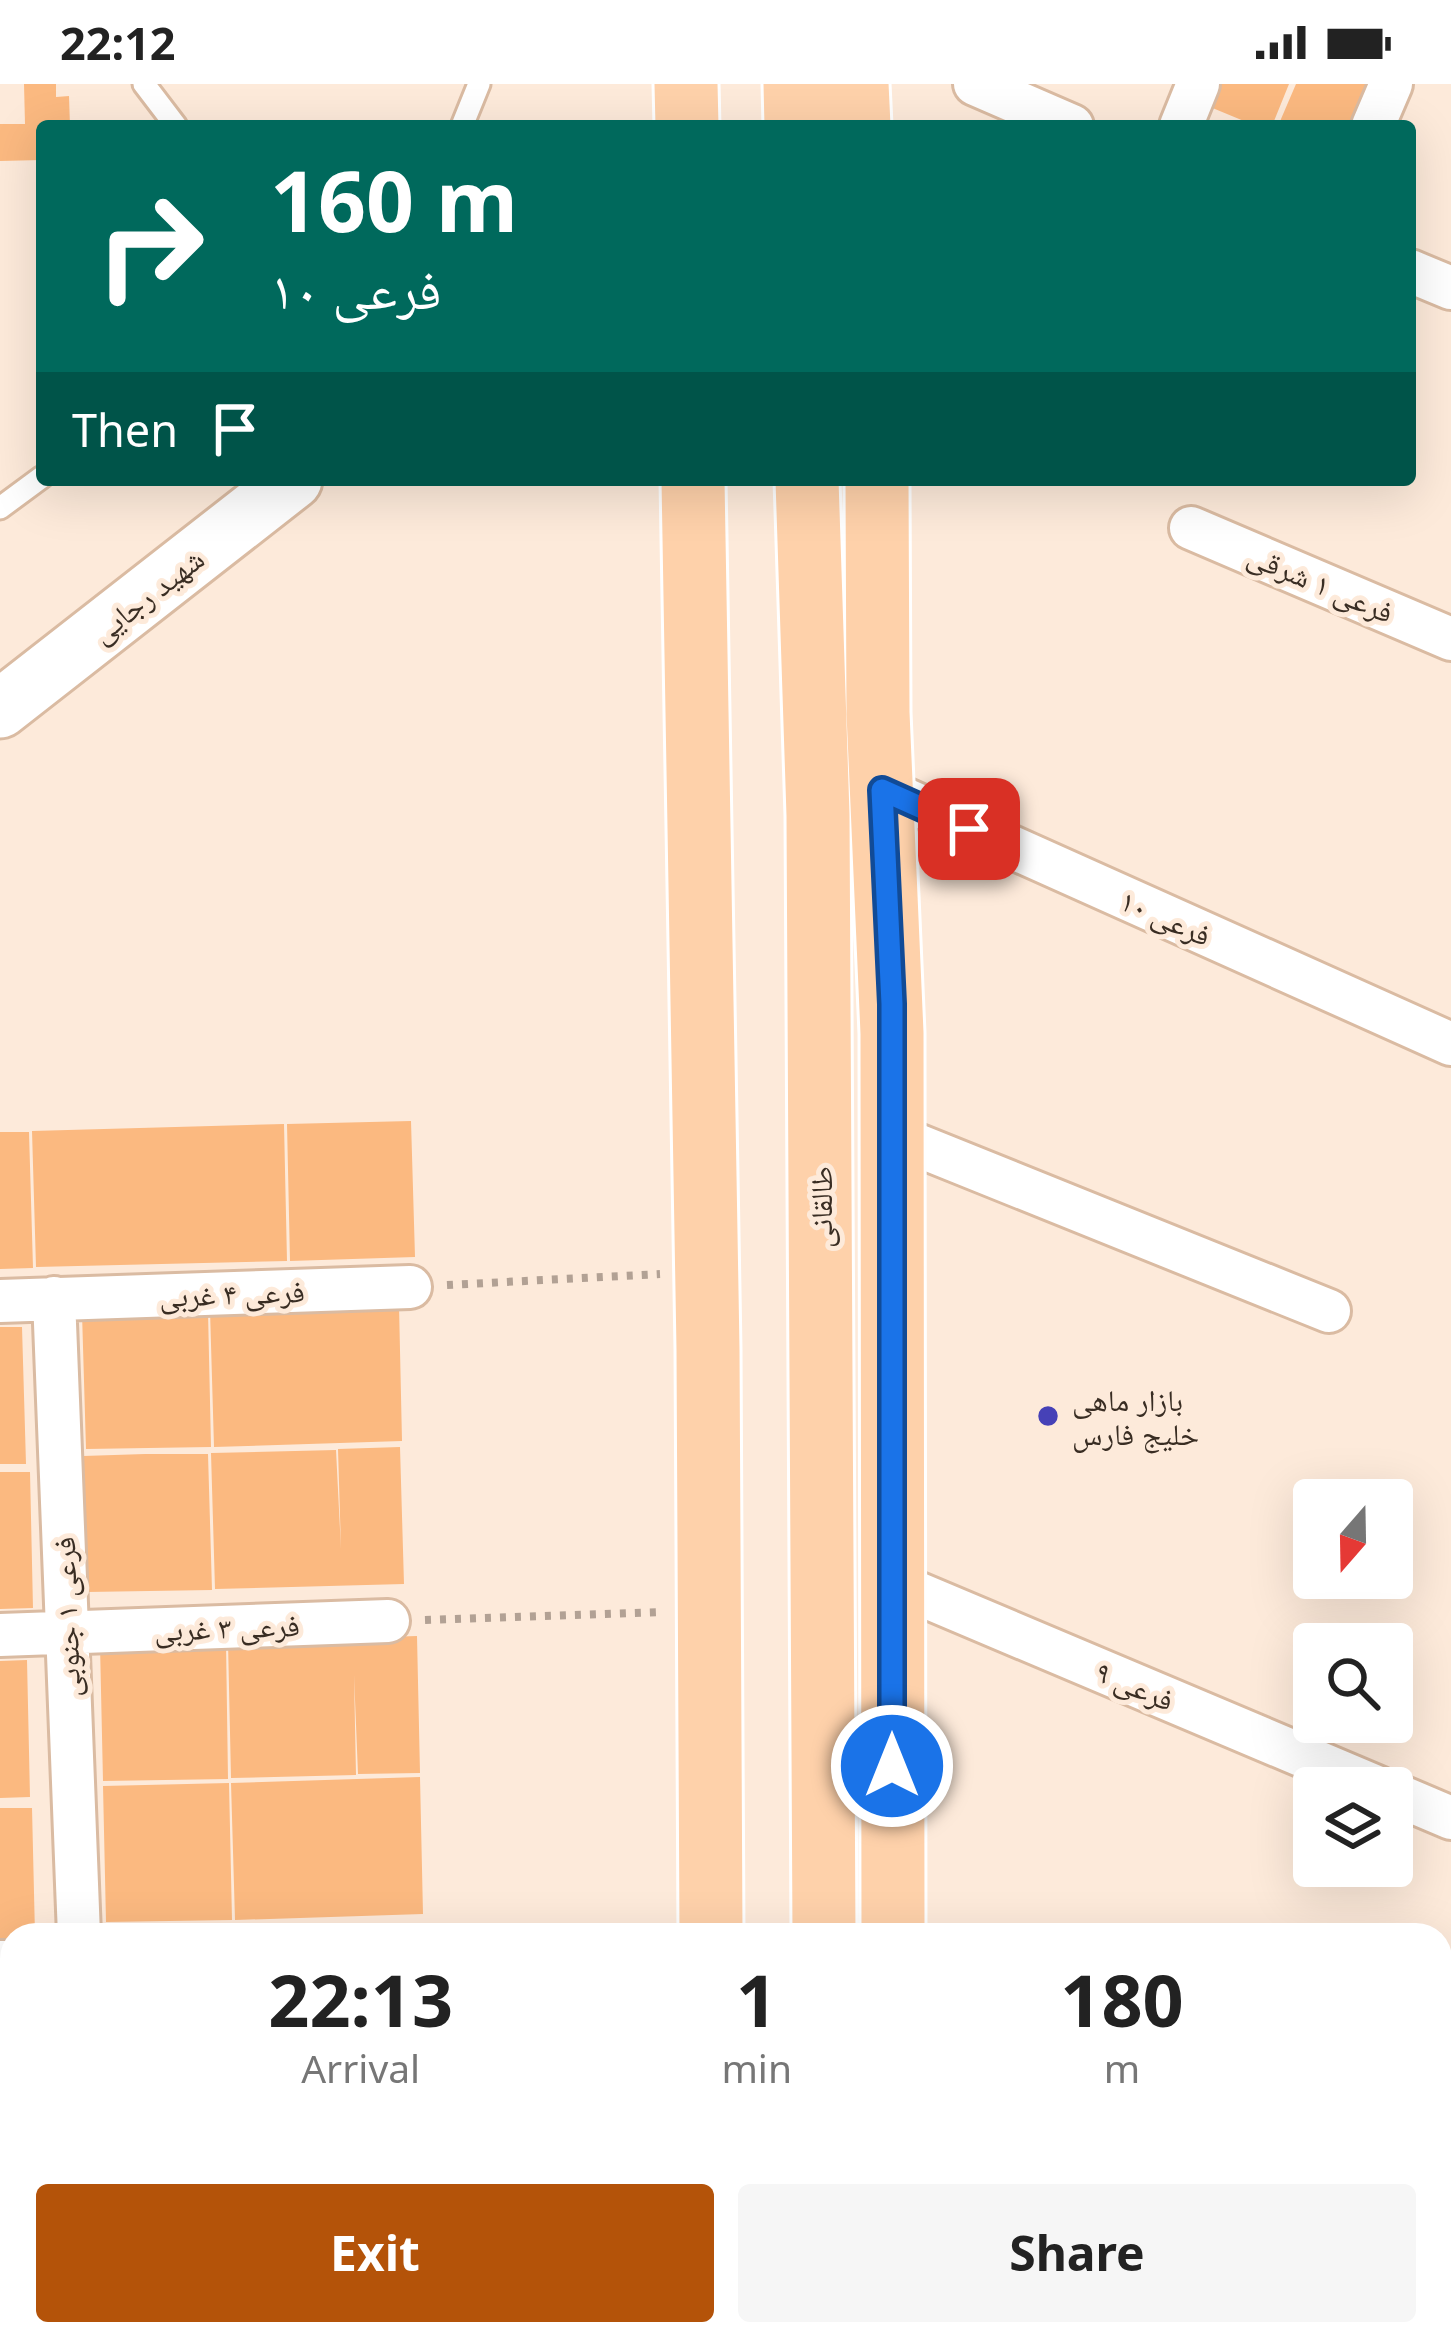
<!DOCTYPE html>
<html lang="en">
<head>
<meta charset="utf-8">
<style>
	:root { --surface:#fff; --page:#f6f6f6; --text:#222; --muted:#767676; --accent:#b45309 }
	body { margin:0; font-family:"Noto Sans","Noto Naskh Arabic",sans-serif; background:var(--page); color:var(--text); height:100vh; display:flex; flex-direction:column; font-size:45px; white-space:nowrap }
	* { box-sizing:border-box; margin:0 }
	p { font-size:39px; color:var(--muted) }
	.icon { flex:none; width:66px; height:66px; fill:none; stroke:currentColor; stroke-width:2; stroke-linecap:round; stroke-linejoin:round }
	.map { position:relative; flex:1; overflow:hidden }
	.details { position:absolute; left:0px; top:1839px; width:1452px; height:423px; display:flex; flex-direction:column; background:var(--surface); border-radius:36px 36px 0 0; box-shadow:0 12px 48px #0002 }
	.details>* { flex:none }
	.banner { position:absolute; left:36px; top:36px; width:1380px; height:366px; border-radius:12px; box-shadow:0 12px 48px #0002; background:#00695c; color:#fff; overflow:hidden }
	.needle { width:78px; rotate:200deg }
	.buttons { position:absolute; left:1293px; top:1395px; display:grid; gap:24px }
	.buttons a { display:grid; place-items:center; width:120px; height:120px; border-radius:12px; background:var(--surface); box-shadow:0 12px 48px #0002; font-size:60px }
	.pin { position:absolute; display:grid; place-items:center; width:102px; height:102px; color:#fff; margin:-51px; border-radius:24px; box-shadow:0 6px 18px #0006 }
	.me { position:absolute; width:132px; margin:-66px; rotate:0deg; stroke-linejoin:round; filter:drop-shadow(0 0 9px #0008) }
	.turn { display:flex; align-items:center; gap:42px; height:252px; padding:0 36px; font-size:54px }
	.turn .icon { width:156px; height:156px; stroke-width:2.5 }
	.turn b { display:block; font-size:84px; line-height:102px }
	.then { display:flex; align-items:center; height:114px; padding:0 36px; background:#0003; gap:24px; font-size:45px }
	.eta { display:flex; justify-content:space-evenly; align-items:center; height:204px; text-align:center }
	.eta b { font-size:72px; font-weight:700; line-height:84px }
	.cta { display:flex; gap:24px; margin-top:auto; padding:24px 36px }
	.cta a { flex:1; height:138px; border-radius:12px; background:var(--accent); color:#fff; font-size:48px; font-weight:700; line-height:138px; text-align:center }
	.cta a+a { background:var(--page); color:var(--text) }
	.status { display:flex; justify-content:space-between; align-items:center; height:84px; padding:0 60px; background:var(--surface); direction:ltr }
	.status svg { height:33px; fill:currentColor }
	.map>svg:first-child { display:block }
	.building { fill:#fbb980 }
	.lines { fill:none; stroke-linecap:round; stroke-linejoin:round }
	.lane-casing { stroke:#dabba2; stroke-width:27 }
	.street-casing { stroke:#dabba2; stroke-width:48 }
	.secondary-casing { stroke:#dabba2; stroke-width:63 }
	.primary-casing { stroke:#fff; stroke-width:69 }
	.path { stroke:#b2a194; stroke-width:8; stroke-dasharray:6 9; stroke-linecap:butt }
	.lane { stroke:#fff; stroke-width:21 }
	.street { stroke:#fff; stroke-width:42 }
	.secondary { stroke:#fff; stroke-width:57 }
	.primary { stroke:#fed1aa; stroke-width:63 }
	.route-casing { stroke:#114b97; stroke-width:30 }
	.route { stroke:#1a73e8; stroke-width:21 }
	.poi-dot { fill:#4641b7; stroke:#fdeada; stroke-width:4.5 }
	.labels { text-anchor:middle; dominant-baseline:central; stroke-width:10; stroke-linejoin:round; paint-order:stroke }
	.street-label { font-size:30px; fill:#392d23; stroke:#fdeada }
	.poi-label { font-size:30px; fill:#392d23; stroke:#fdeada; text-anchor:start }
</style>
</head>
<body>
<div class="status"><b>22:12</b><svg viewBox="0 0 49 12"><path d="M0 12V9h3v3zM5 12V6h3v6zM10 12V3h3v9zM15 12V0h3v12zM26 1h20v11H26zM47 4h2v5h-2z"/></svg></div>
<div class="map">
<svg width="1451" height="2261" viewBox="0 0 1451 2261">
	<rect width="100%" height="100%" fill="#fdeada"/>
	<path class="building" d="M24,0H56V13L69,12L70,42H42V76L0,77V40H25Z
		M1205,0H1289L1272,42H1256L1198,18Z
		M1296,0H1380L1362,42H1278Z
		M411,1037L415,1173L290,1177L287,1040Z
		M284,1040L287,1177L36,1183L32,1047Z
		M0,1048H29L33,1184L0,1185Z
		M399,1221L402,1357L214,1363L210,1226Z
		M208,1227L211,1363L86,1365L82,1229Z
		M0,1243H22L26,1380H0Z
		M400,1363L404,1500L215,1505L211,1369L336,1366L341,1465L338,1365Z
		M145,1370H208L212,1506L87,1508L83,1372Z
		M0,1388H30L33,1524L0,1525Z
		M417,1552L420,1689L358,1690L354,1591L356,1691L231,1694L228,1558Z
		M226,1558L228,1695L103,1697L100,1561Z
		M27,1576L30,1713L0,1714V1577Z
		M420,1693L423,1830L235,1836L231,1699Z
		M229,1699L232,1836L106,1838L103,1702Z
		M0,1724H32L35,1851H12V1861H0Z
		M12,1900V2037H0V1901Z
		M0,2047H12V2183H0Z
		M0,2223H12V2250H57V2261H0Z
		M126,2250H251V2261H126Z
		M254,2250H379V2261H254Z
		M381,2250H443V2261H381Z"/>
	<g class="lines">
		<g class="lane-casing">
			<path id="lane" d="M144,0L176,42
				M462,42L479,0
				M0,424L42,393"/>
		</g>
		<g class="street-casing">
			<path id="street" d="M975,0L1072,42
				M1181,42L1198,0
				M1373,42L1391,0
				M1410,187L1451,204
				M1191,444L1451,555
				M882,705L1451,960
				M892,1051L1329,1227
				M54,1214L79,1851
				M0,1217L410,1203
				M891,1498L1379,1704
				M0,1551L388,1537
				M1392,1709L1451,1734
				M0,1878H12
				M0,2204H12
				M95,2250V2261
				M902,2250L927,2261"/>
		</g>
		<g class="secondary-casing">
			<path id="secondary" d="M0,625L293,396"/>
		</g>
		<g class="primary-casing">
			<path id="primary" d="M686,0L687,42
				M795,0L796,42
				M857,0L859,42
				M693,396L708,1265L711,1851
				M807,396L818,731L824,1851
				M877,396L878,629L892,949L893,1851
				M706,2261V2250
				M805,2261L806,2250
				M874,2261L875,2250"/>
		</g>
		<path class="path" d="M447,1201L660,1190
			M425,1536L662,1528"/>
		<use href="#lane" class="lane"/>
		<use href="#street" class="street"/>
		<use href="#secondary" class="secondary"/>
		<use href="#primary" class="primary"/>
	</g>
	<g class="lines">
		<g class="route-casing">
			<path id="route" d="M892,1682V920L882,706L969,745"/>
		</g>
		<use href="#route" class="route"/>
	</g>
	<circle class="poi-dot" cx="1048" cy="1332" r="12"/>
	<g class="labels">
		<g class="street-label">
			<text transform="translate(1321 499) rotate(23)">فرعی ۱ شرقی</text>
			<text transform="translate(147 511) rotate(-38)">شهید رجایی</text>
			<text transform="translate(1166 833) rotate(24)">فرعی ۱۰</text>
			<text transform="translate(820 1123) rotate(-90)">طالقانی</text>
			<text transform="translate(232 1209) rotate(-2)">فرعی ۴ غربی</text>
			<text transform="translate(66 1533) rotate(-92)">فرعی ۱ جنوبی</text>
			<text transform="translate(227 1543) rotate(-2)">فرعی ۳ غربی</text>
			<text transform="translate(1135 1601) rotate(23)">فرعی ۹</text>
		</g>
		<g class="poi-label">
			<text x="1072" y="1315">بازار ماهی<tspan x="1072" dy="34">خلیج فارس</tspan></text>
		</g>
	</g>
</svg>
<div class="buttons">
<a><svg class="needle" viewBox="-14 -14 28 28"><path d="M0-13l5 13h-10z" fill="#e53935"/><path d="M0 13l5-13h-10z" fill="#767676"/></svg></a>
<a><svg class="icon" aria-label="search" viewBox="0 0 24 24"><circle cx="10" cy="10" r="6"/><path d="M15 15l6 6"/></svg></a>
<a><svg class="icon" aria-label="layers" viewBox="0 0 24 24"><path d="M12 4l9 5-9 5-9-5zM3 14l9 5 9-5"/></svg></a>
</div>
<div class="pin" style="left:969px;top:745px;background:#d93025"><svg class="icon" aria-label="arrive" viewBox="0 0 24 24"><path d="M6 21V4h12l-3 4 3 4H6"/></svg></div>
<svg class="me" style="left:892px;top:1682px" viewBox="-20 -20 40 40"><circle r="17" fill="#1a73e8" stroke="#fff" stroke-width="3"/><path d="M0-11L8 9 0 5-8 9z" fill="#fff"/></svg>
<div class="banner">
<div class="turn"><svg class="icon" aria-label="right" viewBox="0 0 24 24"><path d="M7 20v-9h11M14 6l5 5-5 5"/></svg><div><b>160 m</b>فرعی ۱۰</div></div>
<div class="then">Then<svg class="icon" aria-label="arrive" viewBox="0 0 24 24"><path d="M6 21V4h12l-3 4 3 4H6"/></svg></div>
</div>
<section class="details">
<div class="eta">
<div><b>22:13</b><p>Arrival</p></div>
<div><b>1</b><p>min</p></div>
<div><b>180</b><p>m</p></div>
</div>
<div class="cta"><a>Exit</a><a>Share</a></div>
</section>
</div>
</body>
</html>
